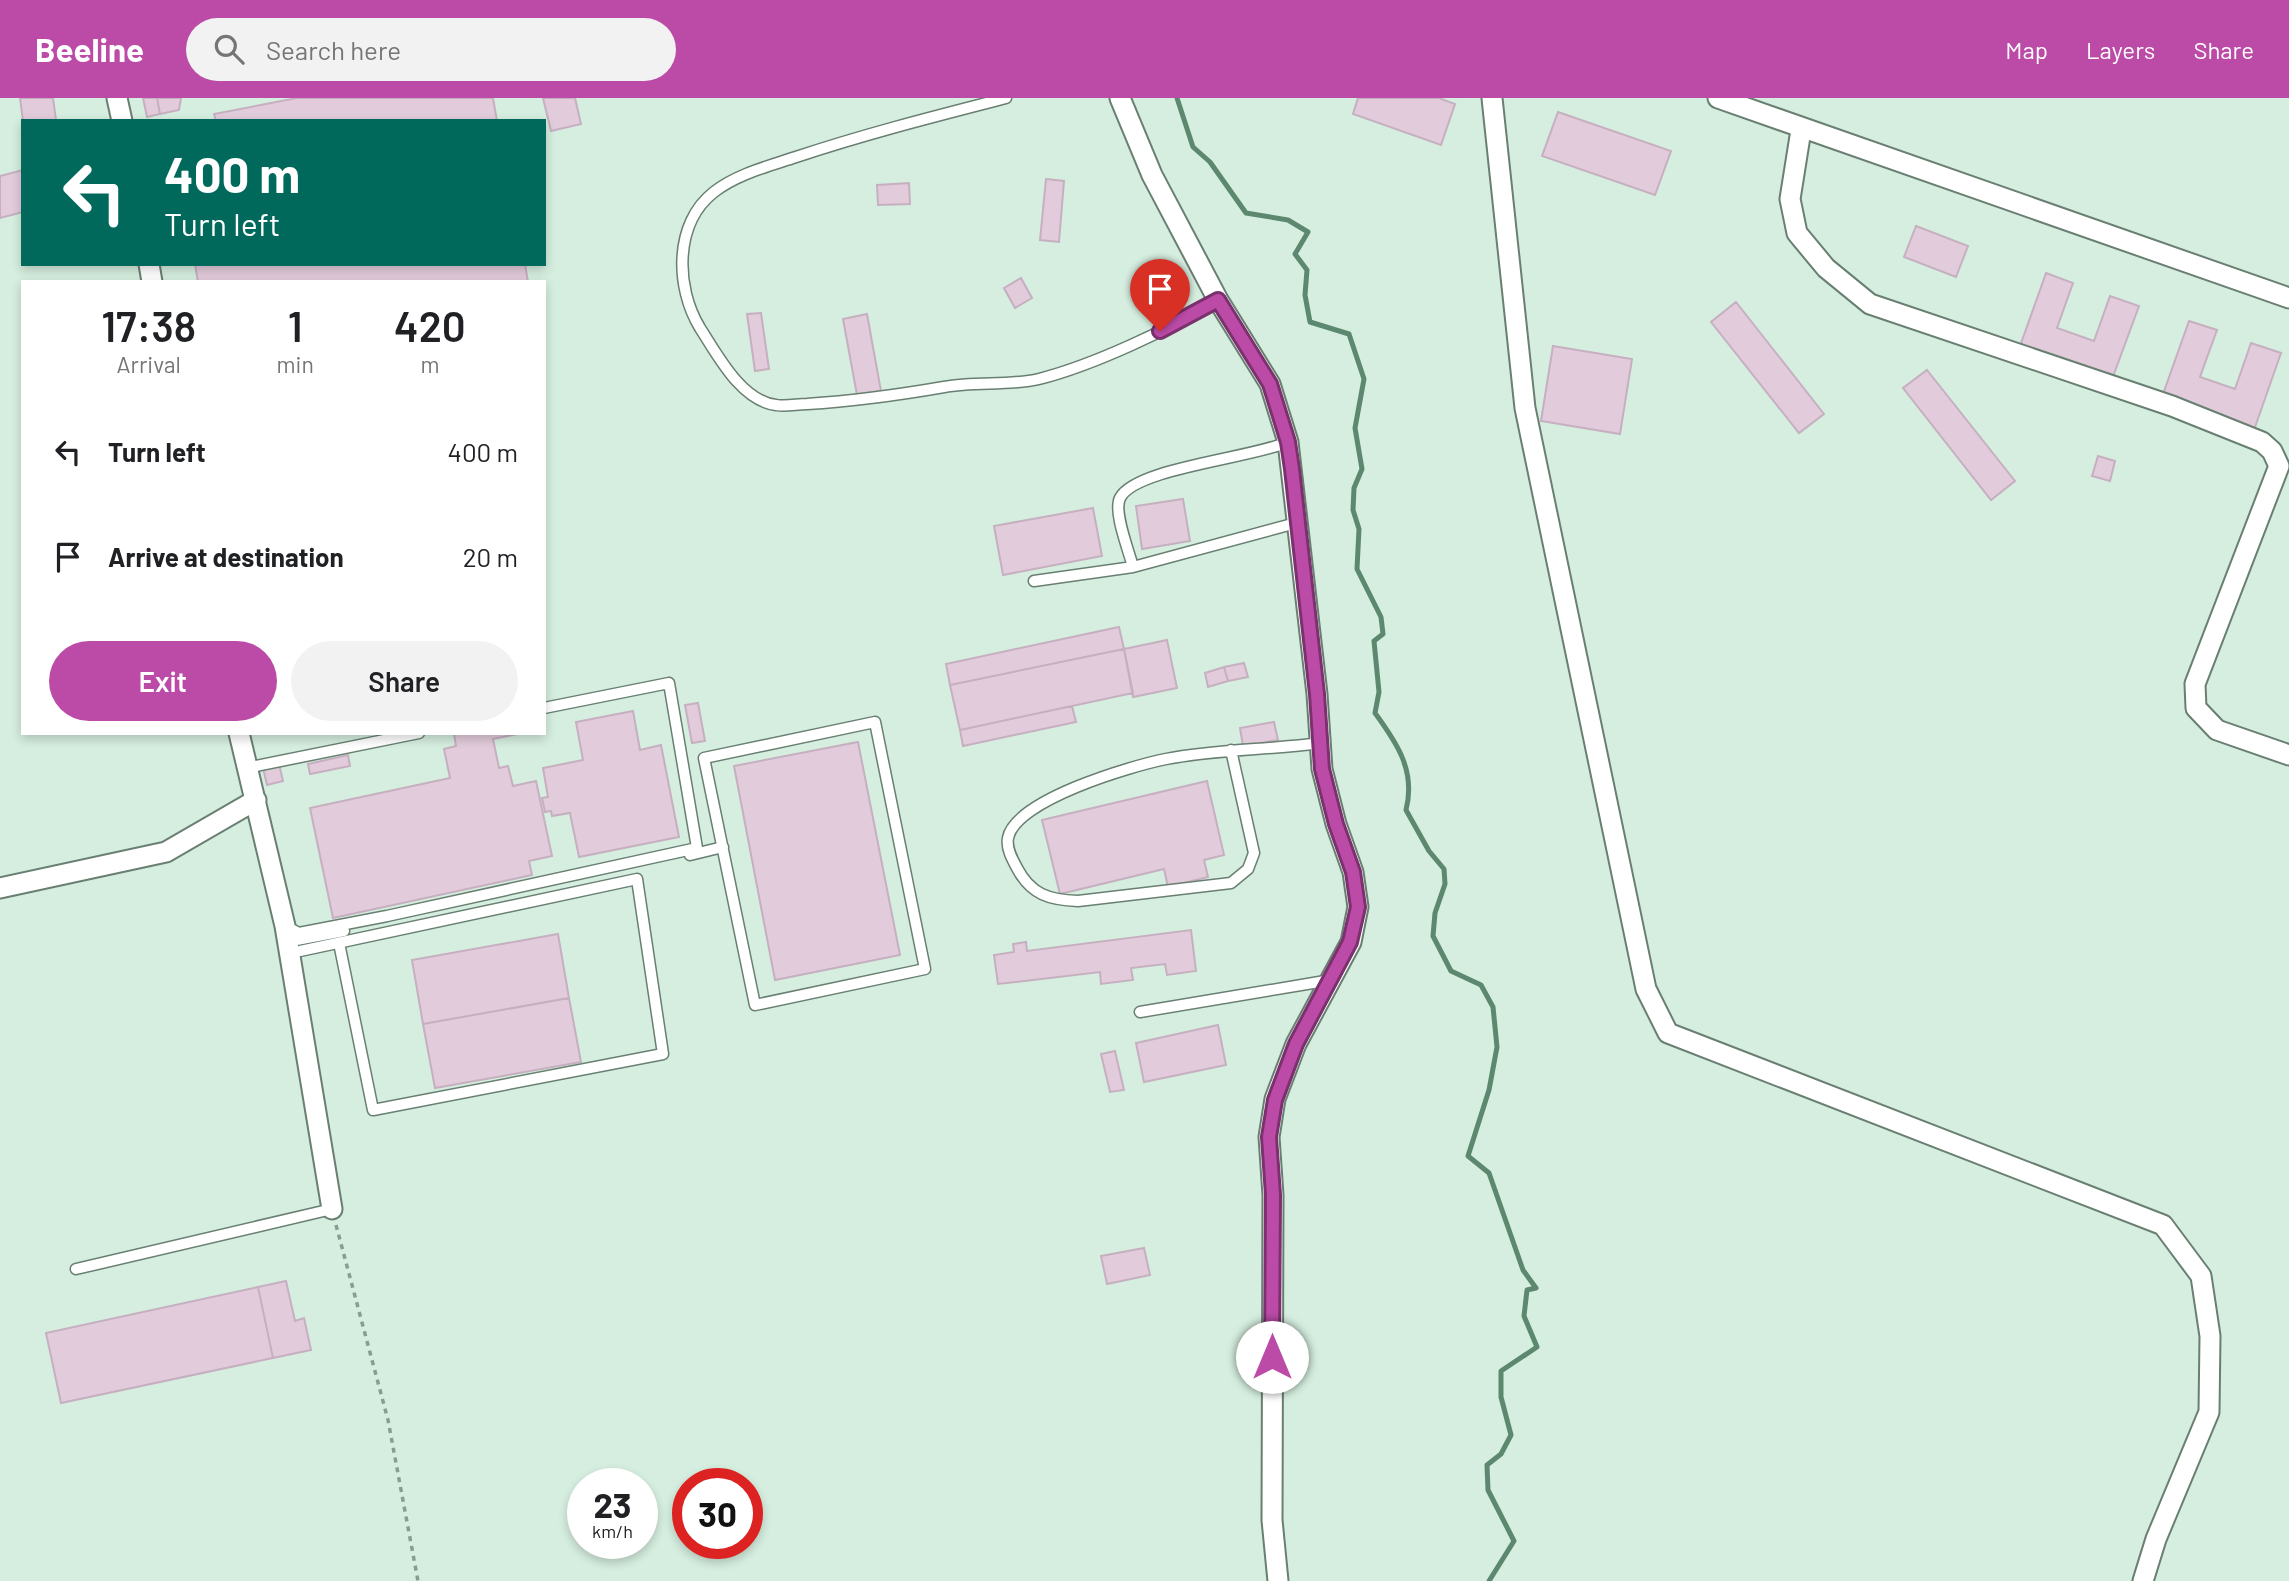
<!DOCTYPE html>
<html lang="en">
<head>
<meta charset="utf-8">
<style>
	:root { --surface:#fff; --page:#f2f2f2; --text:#202124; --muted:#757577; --accent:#bc4ba7 }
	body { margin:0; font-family:Barlow,sans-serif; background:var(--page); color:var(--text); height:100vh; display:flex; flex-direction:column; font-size:26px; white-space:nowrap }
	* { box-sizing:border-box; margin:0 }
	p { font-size:23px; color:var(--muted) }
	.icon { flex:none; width:38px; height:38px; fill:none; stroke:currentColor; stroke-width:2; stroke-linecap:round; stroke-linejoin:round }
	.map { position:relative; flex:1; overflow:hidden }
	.panel { position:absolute; left:21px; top:182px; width:525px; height:455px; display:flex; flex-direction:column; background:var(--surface); border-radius:0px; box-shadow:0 4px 10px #0003 }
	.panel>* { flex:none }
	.hud { position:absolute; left:21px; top:21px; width:525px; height:147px; border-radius:0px; box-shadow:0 4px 10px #0003; background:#00695c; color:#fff; overflow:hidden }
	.speed { position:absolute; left:567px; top:1370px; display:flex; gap:14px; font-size:35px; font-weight:700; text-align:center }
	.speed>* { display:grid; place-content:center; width:91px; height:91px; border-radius:50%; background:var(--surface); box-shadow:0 4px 10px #0003; line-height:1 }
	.speed small { font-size:18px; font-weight:400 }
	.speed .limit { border:10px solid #d22; background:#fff; color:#111 }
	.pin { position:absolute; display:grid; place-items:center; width:60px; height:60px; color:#fff; margin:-72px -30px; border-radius:50% 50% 50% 0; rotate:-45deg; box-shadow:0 0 7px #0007 }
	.pin .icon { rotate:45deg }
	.me { position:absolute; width:77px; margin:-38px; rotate:0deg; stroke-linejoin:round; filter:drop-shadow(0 0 5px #0008) }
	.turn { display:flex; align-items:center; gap:24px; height:147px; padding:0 28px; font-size:32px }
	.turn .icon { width:91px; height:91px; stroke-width:2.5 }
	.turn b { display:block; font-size:49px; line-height:60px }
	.eta { display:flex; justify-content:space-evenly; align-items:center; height:119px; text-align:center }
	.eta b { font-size:42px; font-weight:600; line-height:49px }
	.button { display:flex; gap:14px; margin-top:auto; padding:14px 28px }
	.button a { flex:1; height:80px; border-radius:42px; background:var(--accent); color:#fff; font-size:28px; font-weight:600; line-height:80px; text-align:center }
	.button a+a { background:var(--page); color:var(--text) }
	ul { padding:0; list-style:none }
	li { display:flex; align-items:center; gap:21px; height:105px; padding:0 28px }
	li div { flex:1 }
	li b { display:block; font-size:26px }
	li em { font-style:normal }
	header { display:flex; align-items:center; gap:42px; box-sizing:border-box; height:98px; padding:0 35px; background:var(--accent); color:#fff }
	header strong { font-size:33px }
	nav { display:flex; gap:38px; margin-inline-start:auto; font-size:24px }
	.search { width:490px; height:63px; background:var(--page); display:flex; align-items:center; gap:18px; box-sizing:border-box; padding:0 24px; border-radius:38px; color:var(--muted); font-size:26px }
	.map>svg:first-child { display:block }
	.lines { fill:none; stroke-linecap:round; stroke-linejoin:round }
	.stream { stroke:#5d8870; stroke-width:5 }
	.building { fill:#e2cbdb; stroke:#c6b0c0; stroke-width:2 }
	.lane-casing { stroke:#687f71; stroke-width:13 }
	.street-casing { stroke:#687f71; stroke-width:23 }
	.path { stroke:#8a9c91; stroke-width:3.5; stroke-dasharray:5 5; stroke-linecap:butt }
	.lane { stroke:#fff; stroke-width:10 }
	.street { stroke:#fff; stroke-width:19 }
	.route-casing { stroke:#7a316d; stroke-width:18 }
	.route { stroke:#bc4ba7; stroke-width:12 }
</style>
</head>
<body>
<header>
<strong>Beeline</strong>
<div class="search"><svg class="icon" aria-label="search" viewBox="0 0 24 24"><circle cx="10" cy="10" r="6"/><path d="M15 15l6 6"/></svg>Search here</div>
<nav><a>Map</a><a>Layers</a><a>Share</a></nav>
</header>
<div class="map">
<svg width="2289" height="1483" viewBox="0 0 2289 1483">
	<rect width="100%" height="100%" fill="#d5eedf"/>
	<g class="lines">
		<path class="stream" d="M1177,0L1193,49L1210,64L1246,115L1288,122L1308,134L1295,156L1307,172L1305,197L1310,224L1349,236L1364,281L1355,330L1362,371L1354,390L1353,412L1359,431L1357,471L1381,519L1383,536L1374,543L1379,594L1375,615C1397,645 1416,673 1406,712L1429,753L1444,771L1445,786L1435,815L1433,838L1451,873L1481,887L1493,909L1497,949L1489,992L1468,1058L1489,1075L1523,1172L1536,1190L1527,1192L1524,1218L1537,1249L1501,1273V1299L1511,1337L1501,1356L1487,1367L1488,1392L1514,1443L1489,1483"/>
	</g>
	<path class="building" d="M20,0H53L56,22L23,23Z
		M143,0H157L160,16L147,19Z
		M157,0H181L179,12L160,16Z
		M297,0H493L497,23H216L214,16Z
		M543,0H575L581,26L551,33Z
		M1358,0H1439L1455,6L1441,47L1353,16Z
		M1558,14L1671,53L1655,97L1542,58Z
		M23,72V114L0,120V78Z
		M1046,81L1064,83L1059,144L1040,142Z
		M909,85L910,106L878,107L877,87Z
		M1916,128L1968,148L1956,179L1904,159Z
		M195,166H525L528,184H198Z
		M2046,175L2073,185L2057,230L2094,243L2110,198L2139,208L2111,284L2019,251Z
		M1021,180L1032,200L1015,210L1004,190Z
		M1736,204L1824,316L1799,335L1711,224Z
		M761,215L769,271L755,273L747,216Z
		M867,216L881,293L857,297L843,221Z
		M2189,223L2217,232L2200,279L2235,291L2251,245L2281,255L2254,332L2162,299Z
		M1553,248L1632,261L1620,336L1541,323Z
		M1927,272L2015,383L1991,402L1903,290Z
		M2098,358L2115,363L2110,383L2092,378Z
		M1183,401L1190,443L1142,451L1136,408Z
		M1093,410L1102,458L1003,477L994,428Z
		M1119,529L1124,551L950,587L946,566Z
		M1167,542L1177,590L1133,599L1124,551Z
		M1124,551L1133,595L960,632L950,587Z
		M1244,565L1248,579L1228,583L1224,569Z
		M1224,569L1228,583L1208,589L1205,575Z
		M698,605L705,643L692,645L685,607Z
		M1072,608L1076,624L963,648L960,632Z
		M633,613L640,652L661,647L679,739L579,759L570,715L552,718L551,713L545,714L542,700L548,699L543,670L583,662L576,624Z
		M1274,624L1278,642L1243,648L1240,630Z
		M522,635L493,641L499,670L508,668L513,688L536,683L552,758L529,763L532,777L333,820L310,710L450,680L444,651L456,648L454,636Z
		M858,644L900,857L775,882L734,668Z
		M348,657L350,668L310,676L308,666Z
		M279,666L283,683L267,687L263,670Z
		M1207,683L1224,757L1204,762L1208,779L1168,789L1164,771L1060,796L1042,722Z
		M1191,832L1196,873L1167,877L1165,866L1131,870L1133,882L1101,886L1100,874L998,886L994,857L1014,854L1013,846L1026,844L1027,853Z
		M558,836L569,900L423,926L412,862Z
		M569,900L581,964L435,990L423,926Z
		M1218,927L1226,967L1144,984L1136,945Z
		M1115,953L1124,992L1110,994L1101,956Z
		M1144,1150L1150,1177L1107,1186L1101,1158Z
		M286,1183L295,1223L304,1220L311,1252L273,1260L258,1189Z
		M258,1189L273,1260L61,1305L46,1235Z"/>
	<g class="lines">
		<g class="lane-casing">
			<path id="lane" d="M1006,0C936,18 865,36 796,59C769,68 737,76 714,94C674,125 675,189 700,230C717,256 741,303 776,307C786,309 797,306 807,306C854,303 898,297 944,289C975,283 1009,288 1039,281C1094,267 1170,231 1218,202
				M1133,469C1129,453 1113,414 1120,400C1135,370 1252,360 1288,344
				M1034,483L1133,469L1296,425
				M875,624L925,871L755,907L704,660Z
				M1231,652L1254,755L1248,771L1231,785L1078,803C1050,802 1031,797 1017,770C1012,761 1006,750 1008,740C1015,702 1131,668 1166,661C1216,651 1269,652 1320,645
				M246,670L419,635
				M690,757L723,749
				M285,828L299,835L387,818L697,750L669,585L544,610
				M286,844L344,833
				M289,855L300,853L637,781L663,956L373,1012L339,845
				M1140,914L1331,882
				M76,1171L332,1111"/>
		</g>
		<g class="street-casing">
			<path id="street" d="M117,0L122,23
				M1120,0L1152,77L1218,202L1270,286L1288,344L1317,596L1322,671L1336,726L1353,774L1358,809L1351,844L1296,946L1275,1001L1269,1039L1273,1097L1272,1422L1278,1483
				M1492,0L1525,310L1646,891L1668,935L2163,1127L2201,1178L2210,1238L2209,1314L2156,1441L2143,1483
				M1718,0L2289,200
				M1801,32L1790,101L1797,135L1826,170L1870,206L2172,308L2262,344L2272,353L2279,368L2195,586L2196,610L2217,632L2289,657
				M149,166L152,184
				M239,635L285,828L332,1111
				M0,790L166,754L256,702"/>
		</g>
		<path class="path" d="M336,1127L388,1322L418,1483"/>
		<use href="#lane" class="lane"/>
		<use href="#street" class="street"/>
	</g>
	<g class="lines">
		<g class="route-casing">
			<path id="route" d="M1160,233L1218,202L1270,286L1288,344L1292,371L1317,596L1322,671L1336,726L1353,774L1358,809L1350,844L1296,946L1275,1002L1269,1039L1273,1097L1272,1259"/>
		</g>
		<use href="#route" class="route"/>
	</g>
</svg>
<div class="speed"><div>23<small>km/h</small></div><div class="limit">30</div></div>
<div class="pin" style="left:1160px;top:233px;background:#d93025"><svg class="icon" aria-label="arrive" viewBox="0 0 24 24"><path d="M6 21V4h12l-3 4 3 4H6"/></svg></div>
<svg class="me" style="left:1272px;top:1259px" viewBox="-20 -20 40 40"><circle r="19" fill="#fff"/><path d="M0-13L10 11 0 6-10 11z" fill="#bc4ba7"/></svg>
<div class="hud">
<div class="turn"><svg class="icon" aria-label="left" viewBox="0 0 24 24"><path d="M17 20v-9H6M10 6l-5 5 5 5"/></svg><div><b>400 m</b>Turn left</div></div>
</div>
<section class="panel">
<div class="eta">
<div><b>17:38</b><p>Arrival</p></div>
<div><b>1</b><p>min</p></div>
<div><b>420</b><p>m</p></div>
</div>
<ul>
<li><svg class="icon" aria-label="left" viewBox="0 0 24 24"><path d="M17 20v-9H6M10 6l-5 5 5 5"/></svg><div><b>Turn left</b></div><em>400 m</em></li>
<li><svg class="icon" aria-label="arrive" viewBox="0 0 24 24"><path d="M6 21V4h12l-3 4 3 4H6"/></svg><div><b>Arrive at destination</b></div><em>20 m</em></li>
</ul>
<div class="button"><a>Exit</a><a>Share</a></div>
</section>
</div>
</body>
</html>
